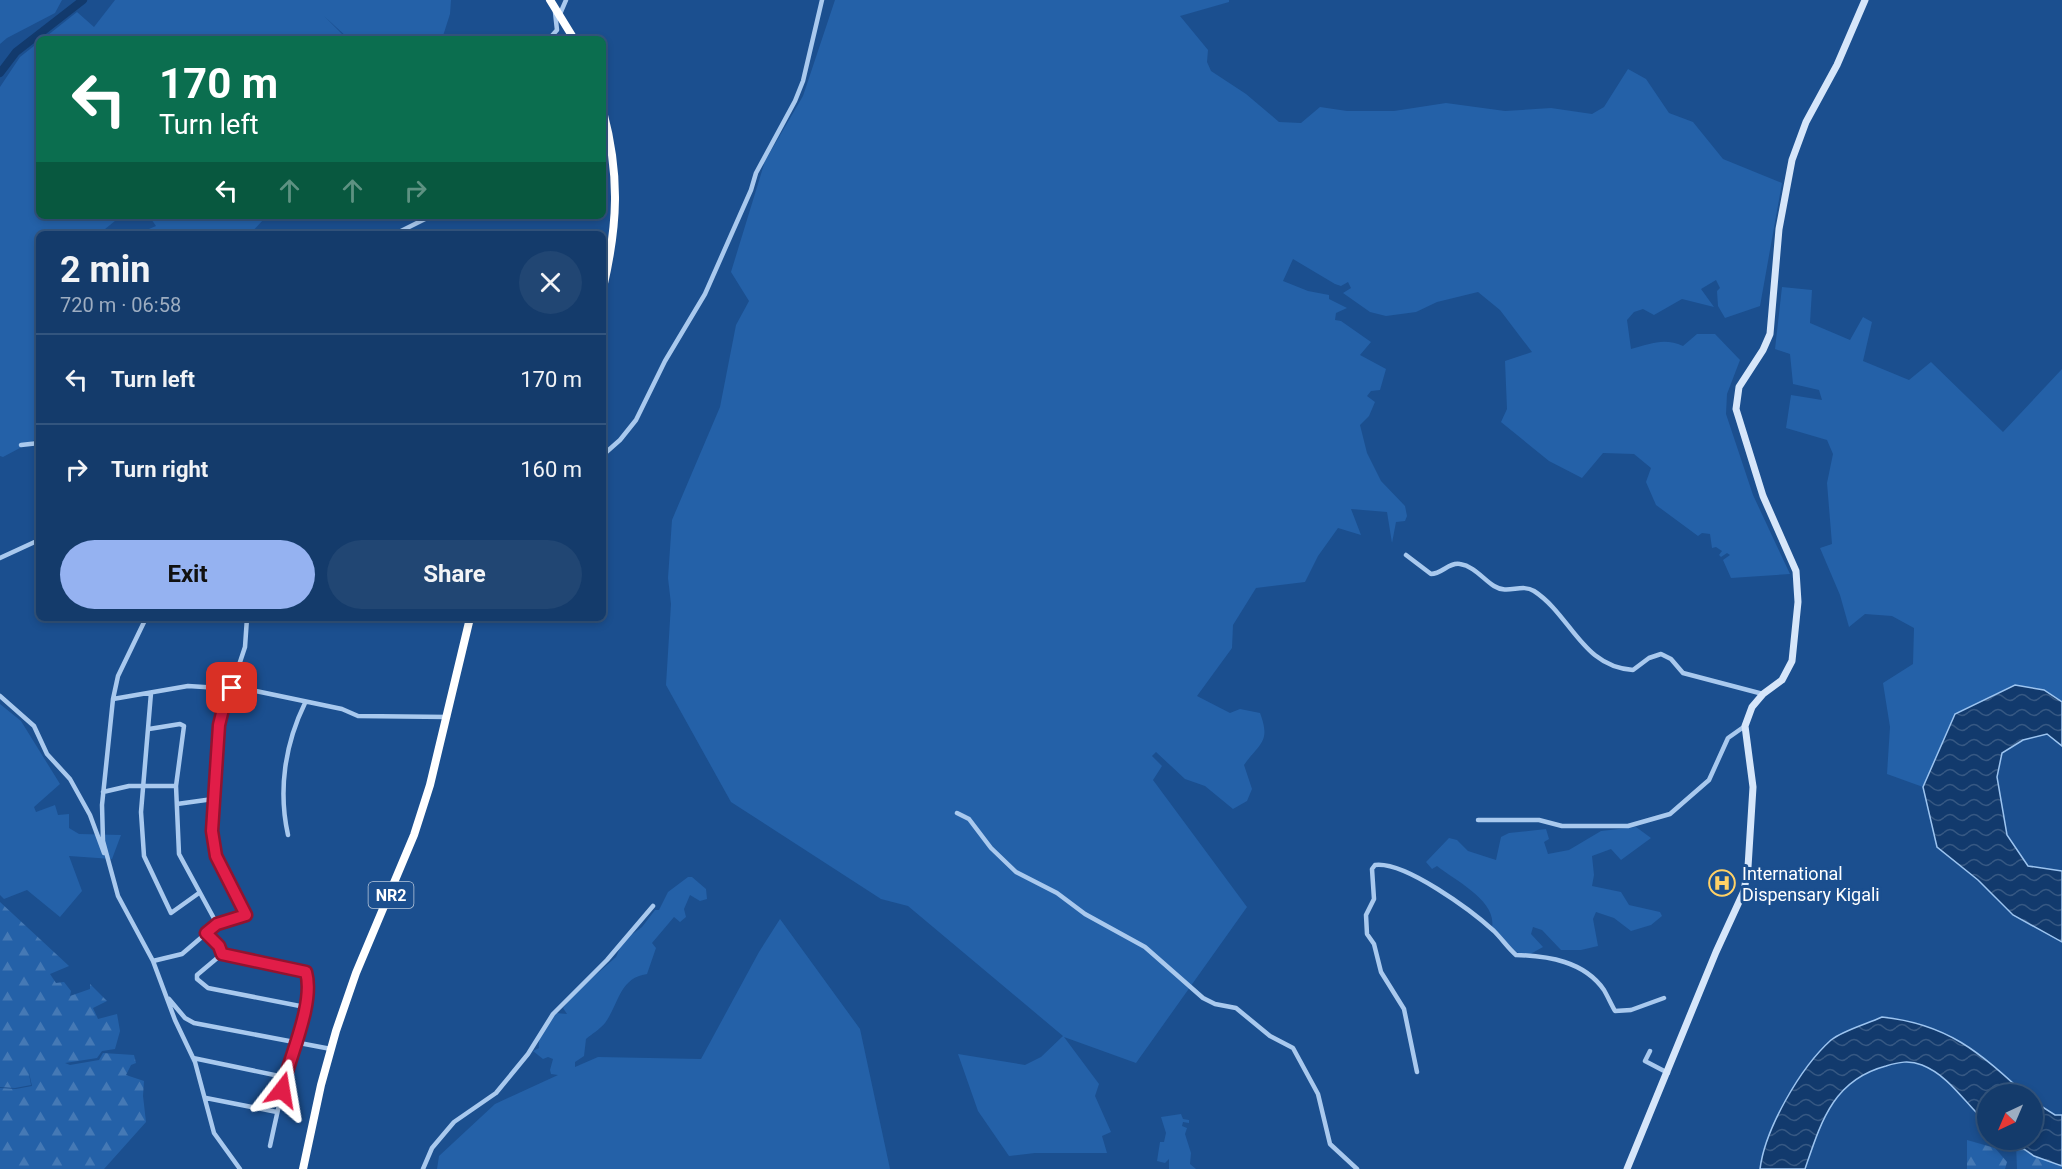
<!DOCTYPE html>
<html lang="en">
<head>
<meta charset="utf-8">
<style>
	:root { --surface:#143b6b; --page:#214673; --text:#f1f3f6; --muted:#9dadc1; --line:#33557e; --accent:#95b2f1 }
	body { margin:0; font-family:Roboto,sans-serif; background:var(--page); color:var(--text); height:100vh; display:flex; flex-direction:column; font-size:22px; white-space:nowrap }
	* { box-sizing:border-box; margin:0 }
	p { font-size:20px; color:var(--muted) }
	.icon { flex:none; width:33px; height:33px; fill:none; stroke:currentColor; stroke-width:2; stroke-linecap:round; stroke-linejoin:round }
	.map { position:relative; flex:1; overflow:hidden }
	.details { position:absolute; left:36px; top:231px; width:570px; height:390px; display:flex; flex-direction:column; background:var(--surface); border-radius:9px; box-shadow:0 3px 9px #0003,0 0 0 2px var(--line) }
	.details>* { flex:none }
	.banner { position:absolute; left:36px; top:36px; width:570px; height:183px; border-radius:9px; box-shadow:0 3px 9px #0003,0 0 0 2px var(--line); background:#0b6e4f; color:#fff; overflow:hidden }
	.needle { width:39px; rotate:224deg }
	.buttons { position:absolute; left:1977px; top:1084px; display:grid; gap:12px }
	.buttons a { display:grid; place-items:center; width:66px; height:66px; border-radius:50%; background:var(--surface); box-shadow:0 3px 9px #0003,0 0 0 2px var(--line); font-size:30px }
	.pin { position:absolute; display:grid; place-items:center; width:51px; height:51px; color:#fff; margin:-26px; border-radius:12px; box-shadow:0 3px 9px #0006 }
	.me { position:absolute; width:66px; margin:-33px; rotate:14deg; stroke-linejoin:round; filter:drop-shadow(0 0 4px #0008) }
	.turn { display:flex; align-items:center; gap:21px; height:126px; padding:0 24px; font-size:27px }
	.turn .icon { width:78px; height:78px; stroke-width:2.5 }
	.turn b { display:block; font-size:42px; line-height:51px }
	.lanes { display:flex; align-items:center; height:57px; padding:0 24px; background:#0003; justify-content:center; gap:30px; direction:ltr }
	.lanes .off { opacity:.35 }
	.round { display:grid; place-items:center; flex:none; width:63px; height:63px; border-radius:32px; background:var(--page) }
	.summary { display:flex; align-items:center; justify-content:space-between; height:102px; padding:0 24px }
	h1 { font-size:36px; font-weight:700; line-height:45px }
	.action { display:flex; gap:12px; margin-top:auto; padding:12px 24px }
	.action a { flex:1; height:69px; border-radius:36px; background:var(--accent); color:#111; font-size:24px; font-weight:700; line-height:69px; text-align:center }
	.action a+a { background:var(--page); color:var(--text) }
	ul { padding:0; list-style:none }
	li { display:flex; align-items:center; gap:18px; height:90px; padding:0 24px; border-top:2px solid var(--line) }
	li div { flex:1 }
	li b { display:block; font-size:22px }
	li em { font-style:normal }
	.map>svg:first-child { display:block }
	.green { fill:#2461a8 }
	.forest { fill:url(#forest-firs) }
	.water { fill:url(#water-waves); stroke:#9cc4f0; stroke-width:1.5 }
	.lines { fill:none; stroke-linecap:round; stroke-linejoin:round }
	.river { stroke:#123a6d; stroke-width:8 }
	.street { stroke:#a9c9ee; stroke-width:4.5 }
	.secondary { stroke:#d6e6fa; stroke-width:7 }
	.highway { stroke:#fff; stroke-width:8 }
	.route-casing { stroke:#92132f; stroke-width:15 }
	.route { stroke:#e11d48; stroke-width:10 }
	.labels { text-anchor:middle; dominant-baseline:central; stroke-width:6; stroke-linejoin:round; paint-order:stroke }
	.shield { fill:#1b4f8f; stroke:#bbcadd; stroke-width:1.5 }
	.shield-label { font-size:16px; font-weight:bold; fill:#fff }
	.poi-label { font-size:18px; fill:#fff; stroke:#1b4f8f; text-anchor:start }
</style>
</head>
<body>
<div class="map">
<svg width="2062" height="1169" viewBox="0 0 2062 1169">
	<defs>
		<pattern id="forest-firs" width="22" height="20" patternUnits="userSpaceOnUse" patternTransform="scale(1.5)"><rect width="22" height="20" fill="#2461a8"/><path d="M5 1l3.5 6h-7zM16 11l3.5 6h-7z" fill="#4579b5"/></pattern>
		<pattern id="water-waves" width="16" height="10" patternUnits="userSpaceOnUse" patternTransform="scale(1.5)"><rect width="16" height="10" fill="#123a6d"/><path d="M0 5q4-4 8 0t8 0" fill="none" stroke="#365883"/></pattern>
	</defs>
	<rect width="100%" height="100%" fill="#1b4f8f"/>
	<path class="green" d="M0,0H62L55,13L7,38L0,44Z
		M115,0H451L450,14L442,39H349L324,16L347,39H43L77,12L94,27Z
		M835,0H1229V2L1180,16L1208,50L1207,62L1211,71L1246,94L1279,122L1301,123L1320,107L1347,111H1394L1446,103L1505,111L1551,108L1592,114L1604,107L1628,69L1646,79L1669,113L1693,122L1723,159L1782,183L1760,306L1725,318L1718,306L1717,291L1720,288L1716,280L1701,289L1714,307L1682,299L1654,315L1643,309L1634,312L1627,320L1631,349C1650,344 1664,337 1683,346L1697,334H1715L1740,360L1727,394L1726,414L1753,495L1790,574L1731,578L1723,560L1730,555L1727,553L1721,557L1719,555L1722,551L1716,547L1712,548L1710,534L1702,533L1698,536L1656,505L1646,482L1651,468L1634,454L1603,453L1582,478L1549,461L1501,422L1507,409L1505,361L1532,352L1500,310L1478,292L1437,302L1416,312L1386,316L1370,312L1343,293L1351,288L1348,282L1341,286L1335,284L1293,259L1283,281L1308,291L1329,295V299L1347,308L1336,313L1335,320L1341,321L1371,342L1360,355L1386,369L1380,390L1371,391L1367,396L1375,402L1369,416L1360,425L1367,453L1381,481L1405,506L1407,516L1405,521L1396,522L1392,543L1387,512L1351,509L1361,535L1338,528L1318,556L1305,582L1256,588L1233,625L1232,648L1197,696L1230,713L1240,709L1260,713C1271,742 1260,743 1244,765L1252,789L1247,801L1233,809L1205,786L1185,779L1156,752L1152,756L1162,766L1153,780L1247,907L1136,1063L1064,1037L1099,1084L1095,1096L1111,1132L1102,1136L1107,1153H1035L1009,1156L978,1111L958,1054L1025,1065L1041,1057L1063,1036L908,906L881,899L731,802L666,685L671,604L668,578L672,520L720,407L736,325L749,301L731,272L765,161L803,96Z
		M39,42V216H121L99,234H39V435L33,441L3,457L0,456V87L20,57Z
		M149,216H263L264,219L250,234H137L156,226Z
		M1782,287L1812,290L1810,323L1850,340L1863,317L1872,322L1863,361L1909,380L1931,362L2003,432L2062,369V702L2044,690L1939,754L1923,787L1887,774L1890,727L1883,683L1913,664L1914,628L1892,616L1865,614L1849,627L1840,595L1820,548L1832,544L1827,483L1833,454L1827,440L1786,428L1791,395L1822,400L1819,390L1793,384L1790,354L1775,349Z
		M0,704L21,721L60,784L34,807L36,812L55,805L58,815L69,814V828L79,834L121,835L112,859L69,856L82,891L60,917L27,890L4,899L0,895Z
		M1636,827L1651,838L1621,860L1611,849L1592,856L1594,875L1592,886L1621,892L1629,905L1660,912L1662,916L1651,925L1631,931L1614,918L1596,912L1593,919L1598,946L1581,950H1561L1542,930L1533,927L1531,934L1543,947L1525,957L1515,951L1492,927C1497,901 1456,881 1437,866L1432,869L1426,862L1449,838L1457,840L1468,851L1496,860L1501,837L1509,833L1546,829L1549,839L1544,842L1548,854L1569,850L1601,831Z
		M688,877H692L706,889L707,899L700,901L690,895L684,909L686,917L680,922L674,917L652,943L656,948L647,974C619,978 619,1004 605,1023C600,1029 592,1034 586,1039L584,1056L575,1062V1067L598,1057L701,1059L759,952L780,919L860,1029L890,1169H437L439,1156L495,1104L558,1075L551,1074L550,1070L553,1059L548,1057L543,1059L533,1051L539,1048C537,1034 548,1023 556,1013L567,1014L563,1008L574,994L616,957L623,941L642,927L655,910H659L668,892Z
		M1181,1114L1183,1119L1189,1120V1123L1183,1122L1182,1126L1187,1128L1185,1134L1191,1153L1190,1164L1196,1169H1169V1159L1165,1163L1157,1161L1160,1142H1164L1166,1133L1161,1117Z"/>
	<path class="forest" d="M0,902L69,966L50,974L56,983L64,982L71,991L70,996L90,989V984L107,1001L93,1008L98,1019L117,1014L120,1031L115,1049L102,1051L97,1058L65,1063L70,1065L99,1060L103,1053L134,1055L136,1063L131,1065L126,1075L144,1081L143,1096L146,1122L104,1169H0V1088L16,1089L32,1086L28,1068L31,1085L15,1088L0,1087Z
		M1967,1140L1995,1148L2007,1162L2005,1169H1967Z
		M2016,1143L2034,1156L2062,1166V1169H2017Z"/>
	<path class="water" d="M2015,685L2044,690L2062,702V746L2047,734L2023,740L2002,753L1997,777L2007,835L2028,866L2062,871V942L2013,915L1978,880L1937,847L1923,787L1955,714Z
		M1882,1017C1948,1024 1979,1052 2026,1095H1988L1987,1123C1966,1105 1950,1076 1922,1065C1909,1060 1899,1062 1886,1066C1833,1080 1821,1122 1805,1169H1760C1765,1129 1800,1068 1831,1040C1844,1030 1867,1024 1882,1017Z
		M2033,1101L2055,1115H2062V1166L2034,1156L2011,1140H2032Z"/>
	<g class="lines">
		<path class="river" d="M0,73L16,52L83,0"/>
		<path class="street" d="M560,14L566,0
			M549,39L557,30L555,12
			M395,234L431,216
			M21,445L39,443
			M603,455L620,440L636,420L665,361L705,294L751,190L756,173L795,101L803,81L822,0
			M1406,555L1431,574C1442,574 1449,562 1460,564C1474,566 1483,579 1494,586C1508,595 1521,583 1534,591C1571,615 1582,667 1633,670L1649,658L1661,654L1671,659L1683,673L1763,694
			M0,558L39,540
			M146,618L118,676L113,699L102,805L103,841L118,896L153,961L175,1020L195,1062L214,1133L240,1169
			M151,693L141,812L144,856L171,913L199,893
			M0,696L34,726L47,754L70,779L90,815L104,853
			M113,699L188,686L251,690L342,709L358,716L448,717
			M149,729L180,724L184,726L176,786L179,854L217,924
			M103,792L129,786H176
			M177,804L213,799
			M957,813L969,819L991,848L1016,872L1057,893L1085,914L1145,947L1203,998L1215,1004L1236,1008L1270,1036L1293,1048L1318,1094L1330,1144L1357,1169
			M1478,820H1539L1562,826H1628L1670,814L1709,780L1728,738L1745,726
			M288,835C278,790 285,744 305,703
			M206,933L219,946L222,954
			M153,961L182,954L217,924L246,915L216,856L212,831L219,725L245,647L247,618
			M169,999L185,1018L194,1023L331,1049
			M1650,1051L1645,1061L1668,1073
			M193,1058L284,1077
			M1417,1072L1404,1009L1381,972L1374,944L1367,934L1366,915L1374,899L1372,869L1375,865C1405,861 1472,911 1494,931C1502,939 1508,948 1516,955C1548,956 1584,961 1604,990C1608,997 1611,1004 1615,1011L1631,1010L1664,998
			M206,1098L277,1112
			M270,1146C280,1099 291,1053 305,1007C308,995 309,984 306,972L222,954L197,975V979L208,988L305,1007
			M423,1169L432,1148L454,1122L496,1093L528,1054L553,1014L607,960L653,906"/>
		<path class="secondary" d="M1627,1169L1716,952L1744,891L1748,867L1753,787L1745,726L1752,707L1763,694L1782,680L1792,661L1798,602L1796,571L1763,496L1736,409L1739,387L1763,350L1770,334L1779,229L1792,160L1806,122L1837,65L1865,0"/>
		<path class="highway" d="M550,0L574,39
			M603,111C620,175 618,224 603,288
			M303,1169L321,1085L336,1031L356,973L414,835L430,785L470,618"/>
	</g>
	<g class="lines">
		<g class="route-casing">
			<path id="route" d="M232,688L224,705L219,725L212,831L216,856L246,915L217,924L206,933L219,946L222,954L306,972C315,1004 289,1057 282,1090"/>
		</g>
		<use href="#route" class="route"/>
	</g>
	<defs>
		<g id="hospital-ring" transform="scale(1.35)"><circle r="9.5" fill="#1b4f8f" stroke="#ffd166" stroke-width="1.5"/><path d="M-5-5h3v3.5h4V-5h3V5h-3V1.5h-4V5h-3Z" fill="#ffd166"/></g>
	</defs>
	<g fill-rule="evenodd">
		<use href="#hospital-ring" x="1722" y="883"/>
	</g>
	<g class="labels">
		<rect class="shield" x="368.5" y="882" width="45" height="26" rx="4.5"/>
		<g class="shield-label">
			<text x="391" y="895">NR2</text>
		</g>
		<g class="poi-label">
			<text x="1742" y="873">International<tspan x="1742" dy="21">Dispensary Kigali</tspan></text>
		</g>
	</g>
</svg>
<div class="buttons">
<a><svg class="needle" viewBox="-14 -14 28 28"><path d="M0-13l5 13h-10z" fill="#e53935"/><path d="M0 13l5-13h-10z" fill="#9dadc1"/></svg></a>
</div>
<div class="pin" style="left:232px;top:688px;background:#d93025"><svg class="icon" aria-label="arrive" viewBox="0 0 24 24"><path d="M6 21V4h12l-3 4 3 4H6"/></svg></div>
<svg class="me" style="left:282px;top:1090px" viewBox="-20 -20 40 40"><path d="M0-17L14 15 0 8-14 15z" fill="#e11d48" stroke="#fff" stroke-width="4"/></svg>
<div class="banner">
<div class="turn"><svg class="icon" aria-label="left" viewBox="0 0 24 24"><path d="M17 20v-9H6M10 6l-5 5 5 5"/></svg><div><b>170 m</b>Turn left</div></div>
<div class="lanes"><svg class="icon" aria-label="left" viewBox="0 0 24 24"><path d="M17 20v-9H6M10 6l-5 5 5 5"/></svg><svg class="icon off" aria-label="ahead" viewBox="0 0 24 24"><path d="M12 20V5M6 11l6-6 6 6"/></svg><svg class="icon off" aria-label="ahead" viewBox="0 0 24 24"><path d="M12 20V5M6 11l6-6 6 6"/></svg><svg class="icon off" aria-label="right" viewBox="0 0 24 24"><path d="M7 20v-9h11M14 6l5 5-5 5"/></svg></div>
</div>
<section class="details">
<div class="summary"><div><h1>2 min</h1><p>720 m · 06:58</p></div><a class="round"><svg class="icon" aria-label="close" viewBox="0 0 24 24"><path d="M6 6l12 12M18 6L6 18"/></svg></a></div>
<ul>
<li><svg class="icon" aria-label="left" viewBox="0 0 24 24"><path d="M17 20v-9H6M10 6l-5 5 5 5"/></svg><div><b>Turn left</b></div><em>170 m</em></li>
<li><svg class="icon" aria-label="right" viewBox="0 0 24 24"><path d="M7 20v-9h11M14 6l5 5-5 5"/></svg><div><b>Turn right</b></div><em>160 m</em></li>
</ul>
<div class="action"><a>Exit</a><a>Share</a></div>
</section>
</div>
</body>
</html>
